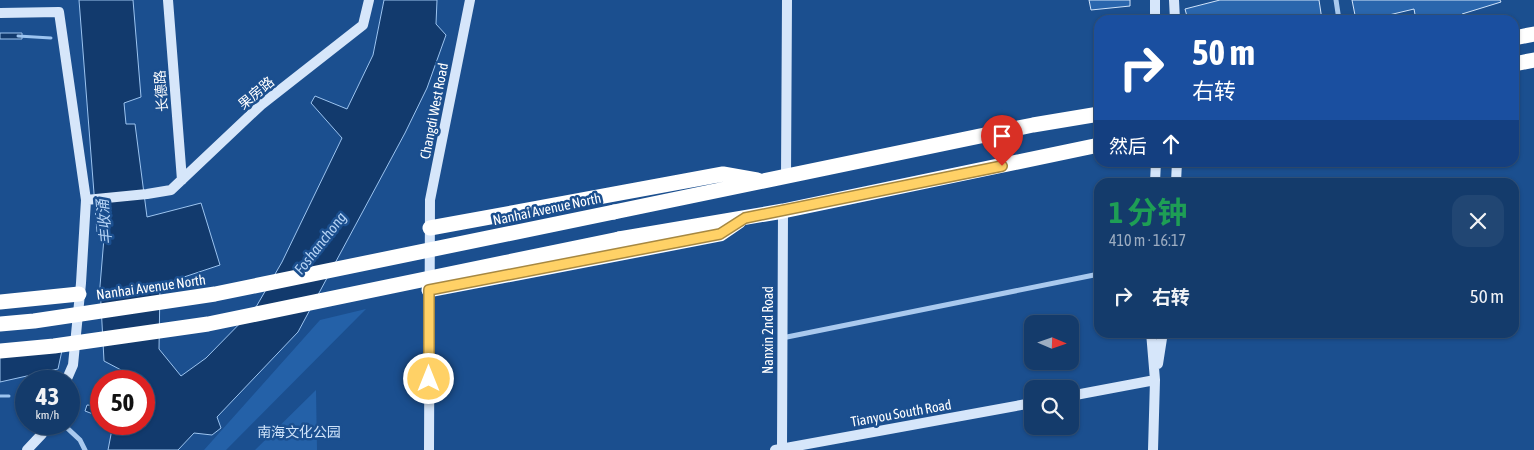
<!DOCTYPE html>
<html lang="zh">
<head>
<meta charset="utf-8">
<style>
	:root { --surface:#143b6b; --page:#214673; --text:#f1f3f6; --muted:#9dadc1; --line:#33557e }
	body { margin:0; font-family:"Asap Condensed","Noto Sans SC",sans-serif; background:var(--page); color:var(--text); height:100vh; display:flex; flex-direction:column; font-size:19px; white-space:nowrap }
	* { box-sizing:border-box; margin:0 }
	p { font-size:16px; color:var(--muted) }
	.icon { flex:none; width:28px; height:28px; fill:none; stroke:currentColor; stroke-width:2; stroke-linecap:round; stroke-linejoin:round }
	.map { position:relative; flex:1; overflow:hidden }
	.side { position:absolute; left:1094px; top:178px; width:425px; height:160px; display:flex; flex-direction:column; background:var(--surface); border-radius:15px; box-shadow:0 1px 4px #0004,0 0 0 1px var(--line) }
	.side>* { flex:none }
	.guide { position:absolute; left:1094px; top:15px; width:425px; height:152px; border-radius:15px; box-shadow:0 1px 4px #0004,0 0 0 1px var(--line); background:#1a4fa0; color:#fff; overflow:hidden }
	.needle { width:32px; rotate:92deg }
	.controls { position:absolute; left:1024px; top:315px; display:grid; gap:10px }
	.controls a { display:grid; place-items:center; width:55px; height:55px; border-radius:10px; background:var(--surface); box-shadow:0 1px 4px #0004,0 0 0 1px var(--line); font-size:25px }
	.speed { position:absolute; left:15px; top:370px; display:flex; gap:10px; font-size:25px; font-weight:700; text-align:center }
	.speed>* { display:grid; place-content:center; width:65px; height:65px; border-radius:50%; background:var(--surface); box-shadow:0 1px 4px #0004,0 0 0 1px var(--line); line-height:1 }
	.speed small { font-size:12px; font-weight:400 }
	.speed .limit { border:8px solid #d22; background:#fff; color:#111 }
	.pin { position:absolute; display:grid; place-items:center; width:42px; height:42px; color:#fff; margin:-51px -21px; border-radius:50% 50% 50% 0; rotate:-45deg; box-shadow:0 0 5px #0007 }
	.pin .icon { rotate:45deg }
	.me { position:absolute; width:55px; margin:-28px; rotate:0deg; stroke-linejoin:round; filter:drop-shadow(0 0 4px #0008) }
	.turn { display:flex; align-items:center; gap:18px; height:105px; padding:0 15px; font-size:22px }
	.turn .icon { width:65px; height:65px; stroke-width:2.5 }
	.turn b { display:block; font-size:35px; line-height:42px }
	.then { display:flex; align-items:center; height:48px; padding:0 15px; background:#0003; gap:10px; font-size:19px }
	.round { display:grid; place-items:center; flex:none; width:52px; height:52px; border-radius:15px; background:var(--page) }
	.summary { display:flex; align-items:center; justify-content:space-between; height:85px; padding:0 15px }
	h1 { font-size:30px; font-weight:700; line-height:38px; color:#1e9e55 }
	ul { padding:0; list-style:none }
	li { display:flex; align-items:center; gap:15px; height:65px; padding:0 15px }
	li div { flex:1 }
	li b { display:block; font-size:19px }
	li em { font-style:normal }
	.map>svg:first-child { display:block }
	.green { fill:#2461a8 }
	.water { fill:#123a6d; stroke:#9cc4f0 }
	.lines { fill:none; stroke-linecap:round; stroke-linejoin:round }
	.stream { stroke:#9cc4f0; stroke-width:3 }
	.building { fill:#2a66ad; stroke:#cfe3fa }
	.street { stroke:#a9c9ee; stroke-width:5 }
	.secondary { stroke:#d6e6fa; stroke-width:10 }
	.highway { stroke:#fff; stroke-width:15 }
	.highway-bridge { stroke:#fff; stroke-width:15 }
	.route-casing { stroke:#a68842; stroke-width:12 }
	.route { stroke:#ffd166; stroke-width:9 }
	.labels { text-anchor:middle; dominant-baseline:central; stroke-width:5; stroke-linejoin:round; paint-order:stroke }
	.street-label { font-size:14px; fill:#fff; stroke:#1b4f8f }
	.park-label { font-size:14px; fill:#cfe3fa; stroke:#1b4f8f }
	.water-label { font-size:15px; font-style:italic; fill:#b5d3f5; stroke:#1b4f8f }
</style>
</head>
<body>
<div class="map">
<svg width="1534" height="450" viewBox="0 0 1534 450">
	<rect width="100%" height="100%" fill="#1b4f8f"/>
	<path class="green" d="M366,309L226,450H204L320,320Z
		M316,390L317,450H255Z"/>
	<path class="water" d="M79,0H133L141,97L124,103L126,124H135L147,217L201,203L220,265L160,285L159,349L181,376L206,358L256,307L282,262L342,138L311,103L315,96L347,109L373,55L384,0H437L436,24L446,35L427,88L405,133L298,332L217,417L221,428L212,435L194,433L178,450H108L113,424H144L145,401L144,381H131L123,371L104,361L100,286L104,238L97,232Z
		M0,33H22V39H0Z
		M64,341L58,369L0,382V352Z
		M87,405L101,406V417L85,411Z"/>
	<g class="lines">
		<path class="stream" d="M18,36L51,38
			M0,396H9"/>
	</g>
	<path class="building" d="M1089,0H1130V6L1091,10Z
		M1220,0H1319L1322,20H1188L1185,9Z
		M1352,0H1500L1501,2L1462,14L1463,16L1446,20H1416L1414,9L1368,20H1356Z"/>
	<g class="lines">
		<path class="street" d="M1336,0L1339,20
			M782,338L1099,274
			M46,426H65L80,440L85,450"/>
		<path class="secondary" d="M168,0L182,180
			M1155,0V20
			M1174,0L1175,20
			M0,13L59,12L86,200L81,283L73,365L66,381
			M786,177L787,0
			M1155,182L1156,162
			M1176,182L1177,162
			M86,200L147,194L171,190L261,105L363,25L369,0
			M1151,332L1155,380L1153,450
			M1158,364L1163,332
			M1070,396L1155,380
			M27,450L42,434L47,424
			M429,450L430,200L470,0
			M775,450L1032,403
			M782,450L783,211"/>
		<path class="highway" d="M1514,38L1534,34
			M1514,64L1534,60
			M614,212L1033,125L1099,114
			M430,228L723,174L757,180
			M619,239L783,211L1099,145
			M429,290L720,234L739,221
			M0,302L79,294"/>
		<path class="highway-bridge" d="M0,324L34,321L215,294L614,212
			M0,351L54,346L208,324L619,239"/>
	</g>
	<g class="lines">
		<g class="route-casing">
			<path id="route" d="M429,379V290L720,234L745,218L1002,166"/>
		</g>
		<use href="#route" class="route"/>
	</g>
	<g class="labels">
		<g class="street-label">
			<text transform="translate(161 91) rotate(-94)">长德路</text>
			<text transform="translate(256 93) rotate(-40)">果房路</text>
			<text transform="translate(434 111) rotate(-79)">Changdi West Road</text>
			<text transform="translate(547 209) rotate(-12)">Nanhai Avenue North</text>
			<text transform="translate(151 287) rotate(-8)">Nanhai Avenue North</text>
			<text transform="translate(768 330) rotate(-90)">Nanxin 2nd Road</text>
			<text transform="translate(901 413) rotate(-10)">Tianyou South Road</text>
		</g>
		<g class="park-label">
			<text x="299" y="432">南海文化公园</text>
		</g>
		<g class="water-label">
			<text transform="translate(104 222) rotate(-95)">丰收涌</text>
			<text transform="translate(320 243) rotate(-52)">Foshanchong</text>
		</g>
	</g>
</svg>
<div class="controls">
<a><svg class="needle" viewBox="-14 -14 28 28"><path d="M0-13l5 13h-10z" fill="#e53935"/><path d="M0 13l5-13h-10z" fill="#9dadc1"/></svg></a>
<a><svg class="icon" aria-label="search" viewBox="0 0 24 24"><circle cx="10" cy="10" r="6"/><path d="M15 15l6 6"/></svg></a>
</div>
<div class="speed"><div>43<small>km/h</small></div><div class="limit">50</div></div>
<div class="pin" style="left:1002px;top:166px;background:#d93025"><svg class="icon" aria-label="arrive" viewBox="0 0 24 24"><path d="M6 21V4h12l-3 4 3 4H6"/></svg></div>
<svg class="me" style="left:429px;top:379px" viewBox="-20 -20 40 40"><circle r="17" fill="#ffd166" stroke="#fff" stroke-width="3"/><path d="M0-11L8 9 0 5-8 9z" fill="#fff"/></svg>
<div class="guide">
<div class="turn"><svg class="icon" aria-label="right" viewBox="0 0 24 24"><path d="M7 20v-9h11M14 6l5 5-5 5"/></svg><div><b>50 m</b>右转</div></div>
<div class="then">然后<svg class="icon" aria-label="ahead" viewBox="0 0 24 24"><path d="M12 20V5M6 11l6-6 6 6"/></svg></div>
</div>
<section class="side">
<div class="summary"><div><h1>1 分钟</h1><p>410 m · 16:17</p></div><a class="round"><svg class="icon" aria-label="close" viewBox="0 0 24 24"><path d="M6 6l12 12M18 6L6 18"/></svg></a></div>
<ul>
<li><svg class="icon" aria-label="right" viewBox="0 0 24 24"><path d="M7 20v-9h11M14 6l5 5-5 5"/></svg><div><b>右转</b></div><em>50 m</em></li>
</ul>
</section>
</div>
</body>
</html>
